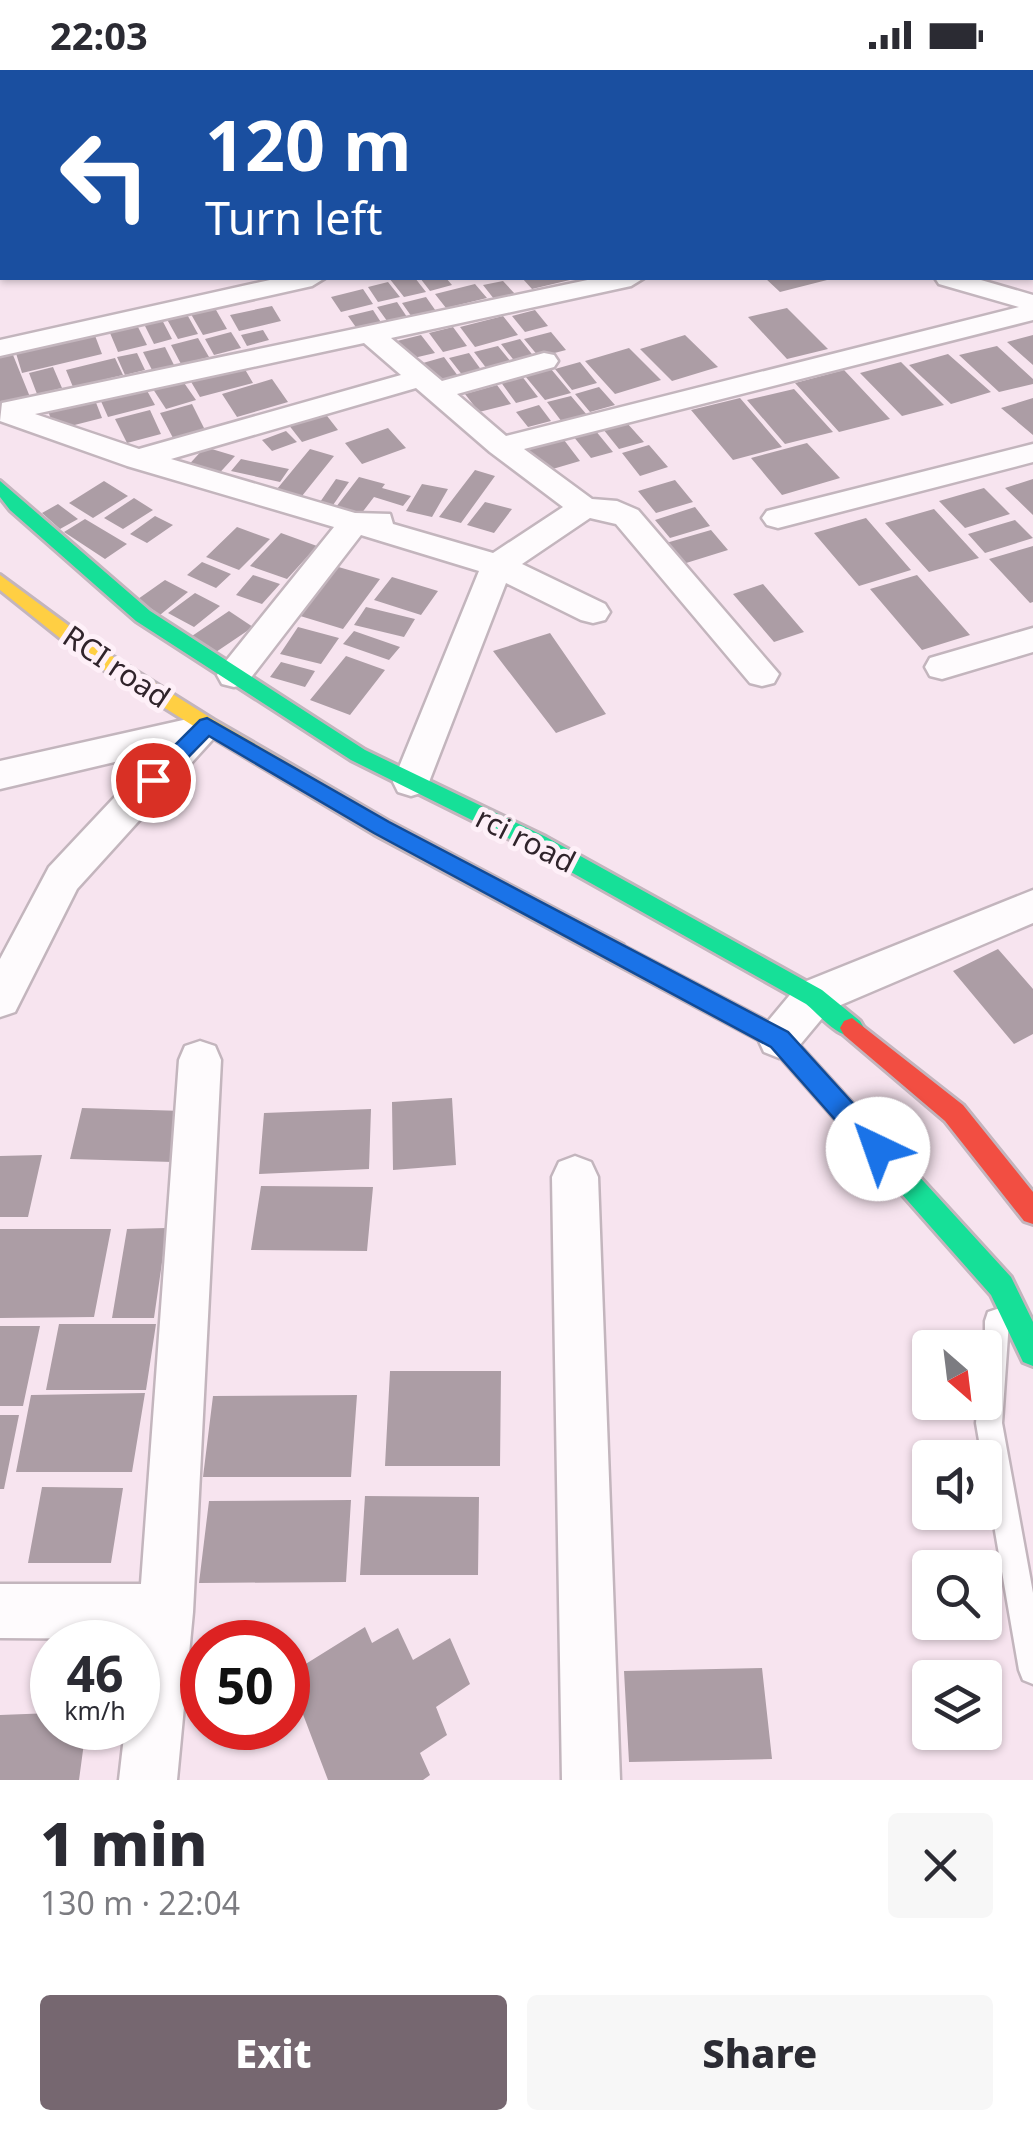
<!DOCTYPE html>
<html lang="en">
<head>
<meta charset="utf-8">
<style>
	:root { --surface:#fff; --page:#f7f7f7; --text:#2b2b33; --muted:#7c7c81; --accent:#766770 }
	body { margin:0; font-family:"Noto Sans",sans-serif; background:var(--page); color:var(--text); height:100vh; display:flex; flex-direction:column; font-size:38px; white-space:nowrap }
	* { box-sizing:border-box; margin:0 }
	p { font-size:32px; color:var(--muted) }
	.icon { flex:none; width:55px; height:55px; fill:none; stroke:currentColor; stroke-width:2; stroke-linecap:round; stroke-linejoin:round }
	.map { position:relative; height:1710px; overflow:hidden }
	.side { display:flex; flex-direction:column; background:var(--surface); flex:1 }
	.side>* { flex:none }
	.top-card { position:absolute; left:0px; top:0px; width:1035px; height:210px; box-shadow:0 2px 8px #0004; background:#1a4fa0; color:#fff; overflow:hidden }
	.needle { width:65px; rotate:152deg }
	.controls { position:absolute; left:912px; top:1260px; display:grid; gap:20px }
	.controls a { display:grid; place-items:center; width:90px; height:90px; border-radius:10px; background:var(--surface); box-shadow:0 2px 8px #0004; font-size:50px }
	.speed { position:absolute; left:30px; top:1550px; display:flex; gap:20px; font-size:50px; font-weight:700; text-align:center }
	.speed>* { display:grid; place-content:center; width:130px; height:130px; border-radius:50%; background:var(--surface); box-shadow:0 2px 8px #0004; line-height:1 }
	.speed small { font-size:25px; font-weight:400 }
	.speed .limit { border:15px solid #d22; background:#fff; color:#111 }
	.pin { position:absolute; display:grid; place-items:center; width:85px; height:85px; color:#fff; margin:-42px; border:5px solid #fff; border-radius:50%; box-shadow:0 2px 10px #0007 }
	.me { position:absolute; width:110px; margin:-55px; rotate:318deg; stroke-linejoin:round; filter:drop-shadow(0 0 8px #0008) }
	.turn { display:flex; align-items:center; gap:35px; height:210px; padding:0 40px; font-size:45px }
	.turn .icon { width:130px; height:130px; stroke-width:2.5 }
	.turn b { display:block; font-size:70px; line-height:85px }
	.round { display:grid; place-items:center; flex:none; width:105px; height:105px; border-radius:10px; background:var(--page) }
	.overview { display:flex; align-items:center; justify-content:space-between; height:170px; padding:0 40px }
	h1 { font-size:60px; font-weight:800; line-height:75px }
	.cta { display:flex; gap:20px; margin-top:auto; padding:20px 40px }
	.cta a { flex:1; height:115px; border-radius:10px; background:var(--accent); color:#fff; font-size:40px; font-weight:800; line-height:115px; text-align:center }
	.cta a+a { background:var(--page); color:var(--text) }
	.status { display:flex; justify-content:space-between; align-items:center; height:70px; padding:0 50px; background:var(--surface); direction:ltr }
	.status svg { height:28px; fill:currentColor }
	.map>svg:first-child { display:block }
	.building { fill:#ac9da5 }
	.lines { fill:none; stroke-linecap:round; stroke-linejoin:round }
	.lane-casing { stroke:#c3b5bd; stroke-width:5 }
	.street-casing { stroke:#c3b5bd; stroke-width:5 }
	.fast-casing { stroke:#c3b5bd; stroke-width:6 }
	.slow-casing { stroke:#c3b5bd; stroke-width:6 }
	.jam-casing { stroke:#c3b5bd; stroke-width:6 }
	.lane { fill:#fefbfd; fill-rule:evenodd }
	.street { fill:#fefbfd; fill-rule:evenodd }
	.fast { fill:#16e098; fill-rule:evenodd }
	.slow { fill:#ffcf43; fill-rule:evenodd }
	.jam { fill:#f24e42; fill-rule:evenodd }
	.route { fill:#1a73e8; stroke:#114b97; stroke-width:2.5 }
	.labels { text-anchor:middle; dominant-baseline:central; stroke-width:10; stroke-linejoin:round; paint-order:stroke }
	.street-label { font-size:30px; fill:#30242b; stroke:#fef0f8 }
</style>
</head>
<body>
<div class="status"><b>22:03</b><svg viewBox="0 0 49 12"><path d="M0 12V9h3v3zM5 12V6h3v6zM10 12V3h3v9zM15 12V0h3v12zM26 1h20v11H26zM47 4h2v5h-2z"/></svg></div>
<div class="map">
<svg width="1033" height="1710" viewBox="0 0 1033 1710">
	<rect width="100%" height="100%" fill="#f7e4ef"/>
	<path class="building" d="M389,208H415L426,222L404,227Z
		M420,208H446L452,215L430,221Z
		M522,208H574V209L532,219Z
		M765,208H830L831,209L780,222Z
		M503,211L515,224L494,229L483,215Z
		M388,212L400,227L378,232L368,217Z
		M475,214L487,228L446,238L435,224Z
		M363,219L373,234L341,242L331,227Z
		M426,227L438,244L414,250L402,233Z
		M397,232L409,250L390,255L377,237Z
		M212,233L227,259L203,265L188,239Z
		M272,236L281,251L239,261L230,245Z
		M787,238L828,279L787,289L748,247Z
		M184,239L198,264L178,269L164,244Z
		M373,240L384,257L360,263L348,246Z
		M535,240L548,256L525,262L512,246Z
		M160,246L172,269L154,274L142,250Z
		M503,246L518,265L475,277L460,257Z
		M138,257L147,275L118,282L110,263Z
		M453,257L467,276L443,282L429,263Z
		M263,260L269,270L247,276L241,265Z
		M231,262L241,278L214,285L205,269Z
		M551,262L566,280L539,287L524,269Z
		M94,263L102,284L22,303L15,280Z
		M421,265L435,283L405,290L393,272Z
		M685,265L718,297L672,311L640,279Z
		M1033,265V295L1007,272Z
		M198,268L209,287L181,294L171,275Z
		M520,269L535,288L516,293L501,274Z
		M498,276L511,292L487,299L474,282Z
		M997,276L1033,309V314L999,322L959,285Z
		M165,277L174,295L152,300L143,282Z
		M629,278L661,310L615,324L585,291Z
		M11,280L30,327L0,334V283Z
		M137,283L145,300L125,305L117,287Z
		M469,283L482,301L463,306L449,288Z
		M948,284L991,322L951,334L909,295Z
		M444,287L458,306L429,314L416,295Z
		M115,288L123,305L73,317L66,300Z
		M580,292L597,313L572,320L555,299Z
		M901,292L944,335L902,346L860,303Z
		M243,296L253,313L200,327L190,310Z
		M53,297L62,318L37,324L29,303Z
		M551,299L571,323L545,330L525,306Z
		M844,300L890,349L839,362L795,313Z
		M521,305L538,327L516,333L500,311Z
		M180,307L196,330L166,339L151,316Z
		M272,309L288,332L237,347L222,324Z
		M497,315L511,334L479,342L465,324Z
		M145,317L155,335L108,347L100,329Z
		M599,317L615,335L590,342L575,324Z
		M794,319L833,362L785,374L747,330Z
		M571,326L587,345L562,352L547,332Z
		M740,328L782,377L733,390L691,340Z
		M1033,328V365L1001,338Z
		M95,330L102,348L55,360L48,341Z
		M192,334L205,360L173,368L160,343Z
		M539,335L551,351L528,357L516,342Z
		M150,340L161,364L127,373L115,349Z
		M324,342L338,360L302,372L288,354Z
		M627,353L644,372L619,379L603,359Z
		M388,358L406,378L362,394L345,373Z
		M595,360L613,382L591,388L573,366Z
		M286,361L297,372L272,381L262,370Z
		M561,366L580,391L539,403L520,377Z
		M807,373L840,408L782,425L751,388Z
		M649,375L668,397L640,406L622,383Z
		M205,377L235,386L214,409L184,400Z
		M310,379L334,386L302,426L277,419Z
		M241,389L289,399L280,412L231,401Z
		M475,400L495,406L461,453L439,447Z
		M359,407L385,414L382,418L411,426L403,436L374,427L361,444L336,437Z
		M336,409L349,412L331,438L318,435Z
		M1033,409V445L1005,418Z
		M675,410L693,432L656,443L638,421Z
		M104,411L128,426L93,448L69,433Z
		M422,414L448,419L432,447L406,441Z
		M984,418L1010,444L965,458L939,431Z
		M134,428L153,440L123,459L104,448Z
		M485,432L512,439L494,463L467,455Z
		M58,434L78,449L60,459L42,443Z
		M695,437L710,456L670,468L655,450Z
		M934,439L979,488L929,502L885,453Z
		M155,446L173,455L147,473L130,464Z
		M866,448L911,500L859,516L814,463Z
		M85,449L127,474L105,489L64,462Z
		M1015,450L1033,468L985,483L968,464Z
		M237,457L270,469L239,500L206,487Z
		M711,460L728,480L683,494L666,473Z
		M281,463L317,476L287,509L250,496Z
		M1033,476V532L1030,533L989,489Z
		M202,492L231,504L216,518L187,505Z
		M335,496L380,509L343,559L297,545Z
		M253,505L280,514L262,534L236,525Z
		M917,505L970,565L922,580L870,519Z
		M392,507L438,521L421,545L374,530Z
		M165,510L188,522L160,545L138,529Z
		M763,514L804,562L774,572L733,524Z
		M195,523L220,536L194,557L168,543Z
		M366,537L415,549L404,567L354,555Z
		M229,541L253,557L216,582L192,566Z
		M298,557L339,568L321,594L280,584Z
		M354,561L400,577L389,590L343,574Z
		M550,563L606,644L556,663L493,581Z
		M346,586L385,600L350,645L310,630Z
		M281,592L315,601L305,617L270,607Z
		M998,879L1033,919V964L1014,974L953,901Z
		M452,1028L456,1095L393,1100L392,1032Z
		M82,1038L184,1041L173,1092L70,1089Z
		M371,1039L369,1099L259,1104L264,1043Z
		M42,1085L28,1147H0V1086Z
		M261,1116L373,1117L367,1181L251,1180Z
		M167,1158L154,1248H112L127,1159Z
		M0,1159H111L94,1247L0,1248Z
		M59,1254H156L146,1320H46Z
		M0,1256H40L23,1336H0Z
		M390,1301H501L500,1396H385Z
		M145,1323L132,1402H16L31,1325Z
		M357,1325L351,1407H203L213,1326Z
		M0,1345H19L4,1419H0Z
		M42,1417L123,1418L111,1493H28Z
		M365,1426L479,1427L478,1505H360Z
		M351,1430L346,1512L199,1513L209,1431Z
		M365,1557L372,1573L398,1558L413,1590L450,1568L470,1614L436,1637L447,1665L420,1683L430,1705L423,1710H328L288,1605Z
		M762,1598L772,1689L629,1692L624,1601Z
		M52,1643V1658H86L79,1710H0V1645Z"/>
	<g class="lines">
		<g class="lane-casing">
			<path id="lane" d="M997,1239L1006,1242L1009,1251L1002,1353L1033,1523V1614L1023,1610L1019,1600L985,1403V1388H982L976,1353L978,1332H985V1251L988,1242Z"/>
		</g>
		<g class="street-casing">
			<path id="street" d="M1032,104H1033V118H1032Z
				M1032,139H1033V153H1032Z
				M279,208H325L312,216L0,286V270Z
				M597,208H644L631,216L391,268L442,311L544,283L554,285L558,291L554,297L457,324L506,366L1019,237L939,214L935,208H974L1033,225V250L524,379L592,429L617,431L638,440L779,604L774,613L762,616L750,613L616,454L590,448L522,494L605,534L610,542L605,550L593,553L581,550L506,513L429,712L424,722L411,726L398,722L393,712L479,501L361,465L246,614L234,617L222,614L217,605L222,596L334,457L127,396L0,351L2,333ZM364,273L401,305L139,379L35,344ZM416,318L490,382L563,437L493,483L393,454L390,444L355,443L171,389Z
				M1033,374V392L778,458L767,455L762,448L767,441Z
				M1033,558V582L942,609L930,606L925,597L930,588Z
				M201,646L214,650L219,659L214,668L77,819L15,942L0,947V889L49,797L157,682L0,719V691Z
				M1033,820V853L829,940L794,982L779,988L764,982L758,969L764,956L799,914Z
				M200,971L215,976L221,990L193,1542L177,1710H119L125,1658H138V1572L135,1569L0,1568V1514H141L179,990L185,976Z
				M575,1086L591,1092L598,1107L620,1710H562L552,1107L559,1092Z"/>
		</g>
		<g class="fast-casing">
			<path id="fast" d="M0,411L150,541L365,680L546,767L822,920L860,951L864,958L860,965C840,972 821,946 806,934L530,779L351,690L136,551L10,440L0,427Z
				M615,872L787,962L1011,1207L1033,1252V1296L1023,1292L991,1225L771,976L607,889L604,882L607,875Z"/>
		</g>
		<g class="slow-casing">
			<path id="slow" d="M0,505L99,578L214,650L390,752L623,875L626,882L623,889H607L374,764L200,660L85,588L0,520Z"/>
		</g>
		<g class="jam-casing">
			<path id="jam" d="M852,948L963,1035L1033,1122V1154L1024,1151L945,1051L844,965L840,958L844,951Z"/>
		</g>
		<use href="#lane" class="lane"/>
		<use href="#street" class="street"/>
		<use href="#fast" class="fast"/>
		<use href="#slow" class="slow"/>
		<use href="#jam" class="jam"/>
	</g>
	<path class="route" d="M207,648L389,752L788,962L887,1071L890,1079L887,1087L878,1091L868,1087L771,977L374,763L209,666L161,715H146L143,710L146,704L200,650Z"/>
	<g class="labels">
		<g class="street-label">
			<text transform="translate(117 596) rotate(34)">RCI road</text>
			<text transform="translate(526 769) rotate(27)">rci road</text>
		</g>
	</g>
</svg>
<div class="controls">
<a><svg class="needle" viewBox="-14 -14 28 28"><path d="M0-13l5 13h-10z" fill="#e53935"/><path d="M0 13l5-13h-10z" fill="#7c7c81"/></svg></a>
<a><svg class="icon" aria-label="sound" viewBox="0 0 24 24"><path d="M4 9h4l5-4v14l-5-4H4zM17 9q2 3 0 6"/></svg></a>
<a><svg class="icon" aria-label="search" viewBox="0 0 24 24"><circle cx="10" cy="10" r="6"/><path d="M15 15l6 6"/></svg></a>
<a><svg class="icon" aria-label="layers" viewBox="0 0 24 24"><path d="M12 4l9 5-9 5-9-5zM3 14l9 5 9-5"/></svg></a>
</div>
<div class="speed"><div>46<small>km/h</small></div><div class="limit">50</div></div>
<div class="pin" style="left:153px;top:710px;background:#d93025"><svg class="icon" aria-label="arrive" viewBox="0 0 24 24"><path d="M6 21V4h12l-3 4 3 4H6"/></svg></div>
<svg class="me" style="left:878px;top:1079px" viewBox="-20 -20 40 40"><circle r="19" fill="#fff"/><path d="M0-13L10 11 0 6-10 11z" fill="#1a73e8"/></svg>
<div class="top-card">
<div class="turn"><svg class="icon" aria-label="left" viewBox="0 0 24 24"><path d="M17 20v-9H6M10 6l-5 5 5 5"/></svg><div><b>120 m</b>Turn left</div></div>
</div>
</div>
<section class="side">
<div class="overview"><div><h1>1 min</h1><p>130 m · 22:04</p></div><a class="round"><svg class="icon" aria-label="close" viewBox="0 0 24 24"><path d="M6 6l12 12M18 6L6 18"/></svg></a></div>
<div class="cta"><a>Exit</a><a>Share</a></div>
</section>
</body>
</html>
